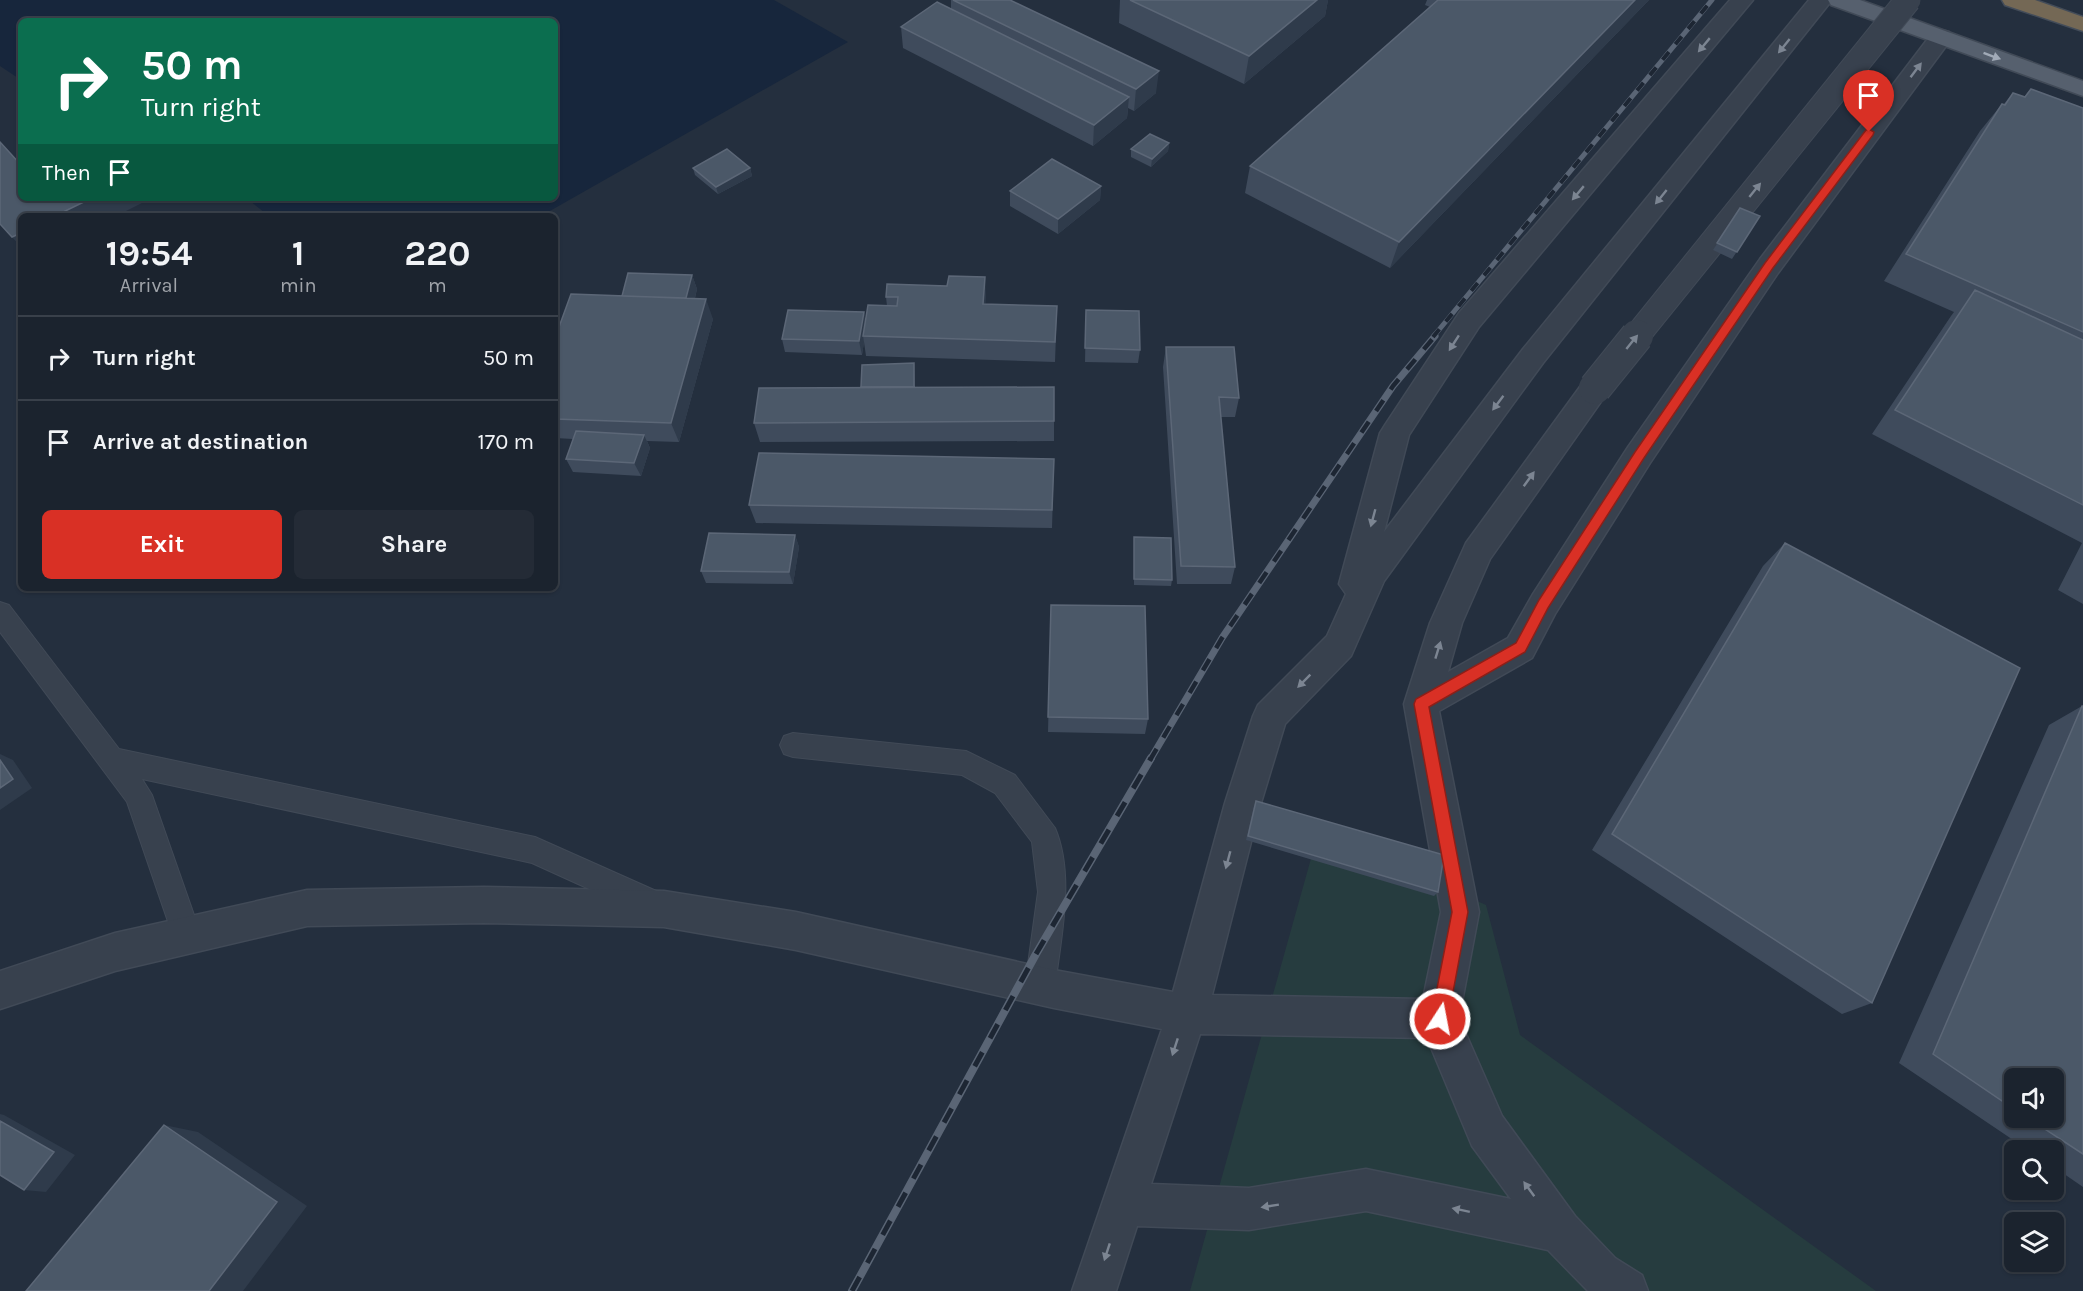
<!DOCTYPE html>
<html lang="en">
<head>
<meta charset="utf-8">
<style>
	:root { --surface:#1b232e; --page:#242b36; --text:#f1f3f6; --muted:#a0a4aa; --line:#39404a; --accent:#d93025 }
	body { margin:0; font-family:Karla,sans-serif; background:var(--page); color:var(--text); height:100vh; display:flex; flex-direction:column; font-size:22px; white-space:nowrap }
	* { box-sizing:border-box; margin:0 }
	p { font-size:20px; color:var(--muted) }
	.icon { flex:none; width:33px; height:33px; fill:none; stroke:currentColor; stroke-width:2; stroke-linecap:round; stroke-linejoin:round }
	.map { position:relative; flex:1; overflow:hidden }
	.panel { position:absolute; left:18px; top:213px; width:540px; height:378px; display:flex; flex-direction:column; background:var(--surface); border-radius:9px; box-shadow:0 2px 4px #0004,0 0 0 2px var(--line) }
	.panel>* { flex:none }
	.guide { position:absolute; left:18px; top:18px; width:540px; height:183px; border-radius:9px; box-shadow:0 2px 4px #0004,0 0 0 2px var(--line); background:#0b6e4f; color:#fff; overflow:hidden }
	.fabs { position:absolute; left:2004px; top:1068px; display:grid; gap:12px }
	.fabs a { display:grid; place-items:center; width:60px; height:60px; border-radius:9px; background:var(--surface); box-shadow:0 2px 4px #0004,0 0 0 2px var(--line); font-size:30px }
	.pin { position:absolute; display:grid; place-items:center; width:51px; height:51px; color:#fff; margin:-62px -26px; border-radius:50% 50% 50% 0; rotate:-45deg; box-shadow:0 0 6px #0007 }
	.pin .icon { rotate:45deg }
	.me { position:absolute; width:66px; margin:-33px; rotate:11deg; stroke-linejoin:round; filter:drop-shadow(0 0 4px #0008) }
	.turn { display:flex; align-items:center; gap:21px; height:126px; padding:0 24px; font-size:27px }
	.turn .icon { width:78px; height:78px; stroke-width:2.5 }
	.turn b { display:block; font-size:42px; line-height:51px }
	.then { display:flex; align-items:center; height:57px; padding:0 24px; background:#0003; gap:12px; font-size:22px }
	.eta { display:flex; justify-content:space-evenly; align-items:center; height:102px; text-align:center }
	.eta b { font-size:36px; font-weight:700; line-height:42px }
	.primary-button { display:flex; gap:12px; margin-top:auto; padding:12px 24px }
	.primary-button a { flex:1; height:69px; border-radius:9px; background:var(--accent); color:#fff; font-size:24px; font-weight:700; line-height:69px; text-align:center }
	.primary-button a+a { background:var(--page); color:var(--text) }
	ul { padding:0; list-style:none }
	li { display:flex; align-items:center; gap:18px; height:84px; padding:0 24px; border-top:2px solid var(--line) }
	li div { flex:1 }
	li b { display:block; font-size:22px }
	li em { font-style:normal }
	.map>svg:first-child { display:block }
	.green { fill:#263c3f }
	.water { fill:#17263c }
	.lines { fill:none; stroke-linecap:round; stroke-linejoin:round }
	.lane-casing { stroke:#414a57; stroke-width:2 }
	.street-casing { stroke:#414a57; stroke-width:3 }
	.primary-casing { stroke:#414a57; stroke-width:3 }
	.highway-casing { stroke:#434c59; stroke-width:3 }
	.lane { fill:#38414e; fill-rule:evenodd }
	.street { fill:#38414e; fill-rule:evenodd }
	.primary { fill:#56606e; fill-rule:evenodd }
	.highway { fill:#746855; fill-rule:evenodd }
	.rail-far2-casing { stroke:#5a6575; stroke-width:5 }
	.rail-far1-casing { stroke:#5a6575; stroke-width:7 }
	.rail-casing { stroke:#5a6575; stroke-width:8 }
	.rail-far2 { stroke:#1d2633; stroke-width:4; stroke-dasharray:10; stroke-linecap:butt }
	.rail-far1 { stroke:#1d2633; stroke-width:4.5; stroke-dasharray:13; stroke-linecap:butt }
	.rail { stroke:#1d2633; stroke-width:5; stroke-dasharray:16; stroke-linecap:butt }
	.street-bridge-far1-casing { stroke:#414a57; stroke-width:27; stroke-linecap:butt }
	.street-bridge-casing { stroke:#414a57; stroke-width:34; stroke-linecap:butt }
	.street-bridge-far1 { stroke:#38414e; stroke-width:25 }
	.street-bridge { stroke:#38414e; stroke-width:32 }
	.wall { fill:#3f4b5c; fill-rule:evenodd }
	.shaded-wall { fill:#2f3b4b }
	.building { fill:#4b5868; stroke:#5c6777; stroke-width:1.5 }
	.oneway { fill:#7c8592 }
	.oneway2 { fill:#a1aab7 }
	.route { fill:#d93025; stroke:#8d1f18; stroke-width:1.5 }
</style>
</head>
<body>
<div class="map">
<svg width="2083" height="1291" viewBox="0 0 2083 1291">
	<rect width="100%" height="100%" fill="#242f3e"/>
	<path class="green" d="M1319,830L1486,905L1520,1035L1876,1291H1190Z"/>
	<path class="water" d="M0,0H774L848,42L541,216H269L246,198H555V21H21V80L0,66Z"/>
	<g class="lines">
		<g class="lane-casing">
			<path id="lane" d="M0,602L9,605L119,749L535,837L663,894L667,904L663,914L653,918L532,863L142,779L152,795L201,935L196,945L186,950L176,945L127,802L0,632Z
				M793,733L966,751L1015,775L1055,828C1075,875 1061,937 1055,986L1051,997L1040,1001L1029,997L1025,986L1038,892L1032,842L995,793L962,775L793,757L784,754L780,745L784,736Z"/>
		</g>
		<g class="street-casing">
			<path id="street" d="M1730,0H1753L1479,327L1409,435L1384,532L1523,349L1809,0H1832L1543,363L1384,581L1351,656L1285,724L1261,803L1212,995L1423,999L1441,912L1404,704L1430,623L1466,543L1585,380L1595,377L1605,380L1609,388L1605,396L1490,559L1462,623L1448,672L1508,638L1533,594L1628,447L1760,259L1933,32L1941,30L1949,32L1952,37L1949,42L1778,273L1650,463L1555,614L1532,658L1439,711L1479,912L1459,1018L1502,1116L1575,1216L1615,1258L1642,1275L1648,1291H1588L1548,1250L1366,1211L1249,1230L1137,1226L1116,1291H1072L1162,1029L1054,1008L796,950L664,927L484,923L307,926L115,971L0,1009V971L115,933L307,890L484,887L664,891L796,912L1054,970L1173,992L1225,803L1253,716L1258,705L1327,636L1346,594L1339,584L1380,433L1385,425L1459,313ZM1200,1034L1427,1038L1472,1146L1511,1199L1366,1169L1249,1188L1151,1184Z"/>
		</g>
		<g class="primary-casing">
			<path id="primary" d="M1828,0H1860L2083,81V96L1831,5Z"/>
		</g>
		<g class="highway-casing">
			<path id="highway" d="M2002,0H2035L2083,17V31L2005,5Z"/>
		</g>
		<use href="#lane" class="lane"/>
		<use href="#street" class="street"/>
		<use href="#primary" class="primary"/>
		<use href="#highway" class="highway"/>
		<g class="rail-far2-casing">
			<path id="rail-far2" d="M1433,337L1712,0"/>
		</g>
		<g class="rail-far1-casing">
			<path id="rail-far1" d="M1150,760L1222,638L1393,386L1435,336"/>
		</g>
		<g class="rail-casing">
			<path id="rail" d="M852,1291L1036,954L1151,758"/>
		</g>
		<use href="#rail-far2" class="rail-far2"/>
		<use href="#rail-far1" class="rail-far1"/>
		<use href="#rail" class="rail"/>
		<g class="street-bridge-far1-casing">
			<path id="street-bridge-far1" d="M1636,337L1908,0"/>
		</g>
		<g class="street-bridge-casing">
			<path id="street-bridge" d="M1595,388L1637,336"/>
		</g>
		<use href="#street-bridge-far1" class="street-bridge-far1"/>
		<use href="#street-bridge" class="street-bridge"/>
	</g>
	<path class="wall" d="M951,0H1010L1156,93L1134,111L1128,108L1127,118L1093,146L903,48L901,27L951,9Z
		M1120,0H1328L1325,16L1244,84L1119,23Z
		M1427,0H1649L1390,268L1245,193L1250,166L1430,7L1425,5Z
		M2031,89L2083,108V604L2058,590L2082,543L1872,434L1951,316L1954,312L1884,281L1980,131L2002,104L2003,105L2013,93L2024,97Z
		M1169,143L1168,151L1151,167L1131,157V149Z
		M693,168H750L752,176L718,194L695,175Z
		M1101,186L1100,200L1058,234L1010,206V191Z
		M1740,208L1760,216L1732,259L1713,250Z
		M692,275L697,289L695,298L713,319L679,442L647,441L650,448L641,476L573,472L566,459L573,439L555,438V338L622,296Z
		M985,277V304L1057,306L1055,362L866,356L864,342L862,355L785,352L782,339L864,312L865,319L887,306L886,297L947,286Z
		M1086,310L1140,350L1138,363L1085,362Z
		M1166,347L1239,398L1235,417H1221L1235,567L1231,584H1177L1163,367Z
		M914,363L915,387L1054,421V441L760,442L754,423L861,387Z
		M1054,459L1052,528L756,523L749,505Z
		M795,535L799,547L793,584L706,583L701,571Z
		M1134,537L1172,580L1171,586L1134,585Z
		M1785,543L1872,1003L1842,1014L1592,850L1763,566Z
		M1051,605L1148,719L1145,734L1048,732Z
		M2082,706H2083V1187L2054,1167V1150H2028L1899,1063L2049,725ZM2014,1078L2054,1118H2014Z
		M1256,801L1438,892L1434,896L1246,840L1254,806Z"/>
	<path class="shaded-wall" d="M1317,0H1328L1325,16L1244,84L1249,56Z
		M1635,0H1649L1390,268L1399,242Z
		M1159,71L1156,93L1134,111L1136,89Z
		M1129,97L1127,118L1093,146L1094,125Z
		M1169,143L1168,151L1151,167L1152,159Z
		M750,168L752,176L718,194L716,187Z
		M1101,186L1100,200L1058,234V219Z
		M92,198H152L116,216H55Z
		M21,233V247L12,237Z
		M692,275L697,289L691,313L686,299Z
		M985,277L986,297L984,324L983,304Z
		M706,299L713,319L679,442L671,423Z
		M864,312L867,326L863,336L864,342L862,355L859,341Z
		M644,435L650,448L641,476L634,463Z
		M795,535L799,547L793,584L789,572Z
		M0,754L13,760L32,788L0,810Z
		M0,1114L4,1115L75,1155L46,1192L24,1190L0,1121Z
		M164,1125L198,1132L307,1206L243,1291H209Z"/>
	<path class="building" d="M953,0H1010L1159,71L1136,89Z
		M1130,0H1317L1249,56Z
		M1438,0H1635L1399,242L1250,166Z
		M937,2L1129,97L1094,125L901,27Z
		M2031,89L2083,108V332L1906,254L2002,104L2005,105L2013,93L2025,97Z
		M1150,134L1169,143L1152,159L1131,149Z
		M0,142L21,165V198H92L55,216H21V233L12,237L0,224Z
		M727,149L750,168L716,187L693,168Z
		M1052,159L1101,186L1058,219L1010,191Z
		M1740,208L1760,216L1737,252L1717,243Z
		M628,273L692,275L686,298L622,296Z
		M949,276L985,277L983,304L1057,306L1055,342L863,336L868,305L897,306L898,297H886L887,284L947,286Z
		M1975,290L2083,340V505L1895,410Z
		M571,294L706,299L671,423L555,419V338Z
		M788,310L864,312L859,341L782,339Z
		M1086,310L1139,311L1140,350L1085,348Z
		M1166,347H1234L1239,398L1219,397L1235,567L1181,566Z
		M914,363V387H861L862,365Z
		M1054,387V421L754,423L759,388Z
		M576,431L644,435L634,463L566,459Z
		M759,453L1054,459L1052,510L749,505Z
		M709,533L795,535L789,572L701,571Z
		M1134,537L1171,538L1172,580L1134,579Z
		M1785,543L2020,668L1872,1003L1612,834Z
		M1051,605L1145,606L1148,719L1048,717Z
		M2082,706H2083V1154L2028,1118H2054V1078H2014V1109L1933,1054Z
		M0,760L13,779L0,788Z
		M1256,801L1444,855L1438,892L1248,836Z
		M0,1121L54,1152L24,1190L0,1175Z
		M164,1125L277,1202L209,1291H26Z"/>
	<defs><path id="oneway-solid" d="M-6-.8H1V-3.2L6.5 0L1 3.2V.8H-6Z" transform="scale(1.5)"/></defs>
	<g class="oneway">
		<use href="#oneway-solid" transform="translate(1704 45) rotate(130)"/>
		<use href="#oneway-solid" transform="translate(1784 46) rotate(129)"/>
		<use href="#oneway-solid" transform="translate(1916 70) rotate(-53)"/>
		<use href="#oneway-solid" transform="translate(1755 190) rotate(-51)"/>
		<use href="#oneway-solid" transform="translate(1578 193) rotate(130)"/>
		<use href="#oneway-solid" transform="translate(1661 197) rotate(129)"/>
		<use href="#oneway-solid" transform="translate(1632 342) rotate(-51)"/>
		<use href="#oneway-solid" transform="translate(1454 343) rotate(123)"/>
		<use href="#oneway-solid" transform="translate(1498 403) rotate(127)"/>
		<use href="#oneway-solid" transform="translate(1529 479) rotate(-54)"/>
		<use href="#oneway-solid" transform="translate(1373 518) rotate(105)"/>
		<use href="#oneway-solid" transform="translate(1438 650) rotate(-73)"/>
		<use href="#oneway-solid" transform="translate(1304 681) rotate(135)"/>
		<use href="#oneway-solid" transform="translate(1228 860) rotate(105)"/>
		<use href="#oneway-solid" transform="translate(1175 1047) rotate(108)"/>
		<use href="#oneway-solid" transform="translate(1529 1189) rotate(-126)"/>
		<use href="#oneway-solid" transform="translate(1270 1206) rotate(171)"/>
		<use href="#oneway-solid" transform="translate(1461 1210) rotate(-168)"/>
		<use href="#oneway-solid" transform="translate(1107 1252) rotate(108)"/>
	</g>
	<use class="oneway2" href="#oneway-solid" transform="translate(1992 56) rotate(20)"/>
	<path class="route" d="M1869,129L1874,132L1873,135L1773,268L1644,458L1548,608L1525,652L1429,707L1468,912L1448,1019L1445,1025L1440,1027L1434,1025L1431,1019L1452,912L1414,704L1416,699L1516,643L1539,600L1635,452L1765,263L1866,130Z"/>
</svg>
<div class="fabs">
<a><svg class="icon" aria-label="sound" viewBox="0 0 24 24"><path d="M4 9h4l5-4v14l-5-4H4zM17 9q2 3 0 6"/></svg></a>
<a><svg class="icon" aria-label="search" viewBox="0 0 24 24"><circle cx="10" cy="10" r="6"/><path d="M15 15l6 6"/></svg></a>
<a><svg class="icon" aria-label="layers" viewBox="0 0 24 24"><path d="M12 4l9 5-9 5-9-5zM3 14l9 5 9-5"/></svg></a>
</div>
<div class="pin" style="left:1869px;top:132px;background:#d93025"><svg class="icon" aria-label="arrive" viewBox="0 0 24 24"><path d="M6 21V4h12l-3 4 3 4H6"/></svg></div>
<svg class="me" style="left:1440px;top:1019px" viewBox="-20 -20 40 40"><circle r="17" fill="#d93025" stroke="#fff" stroke-width="3"/><path d="M0-11L8 9 0 5-8 9z" fill="#fff"/></svg>
<div class="guide">
<div class="turn"><svg class="icon" aria-label="right" viewBox="0 0 24 24"><path d="M7 20v-9h11M14 6l5 5-5 5"/></svg><div><b>50 m</b>Turn right</div></div>
<div class="then">Then<svg class="icon" aria-label="arrive" viewBox="0 0 24 24"><path d="M6 21V4h12l-3 4 3 4H6"/></svg></div>
</div>
<section class="panel">
<div class="eta">
<div><b>19:54</b><p>Arrival</p></div>
<div><b>1</b><p>min</p></div>
<div><b>220</b><p>m</p></div>
</div>
<ul>
<li><svg class="icon" aria-label="right" viewBox="0 0 24 24"><path d="M7 20v-9h11M14 6l5 5-5 5"/></svg><div><b>Turn right</b></div><em>50 m</em></li>
<li><svg class="icon" aria-label="arrive" viewBox="0 0 24 24"><path d="M6 21V4h12l-3 4 3 4H6"/></svg><div><b>Arrive at destination</b></div><em>170 m</em></li>
</ul>
<div class="primary-button"><a>Exit</a><a>Share</a></div>
</section>
</div>
</body>
</html>
